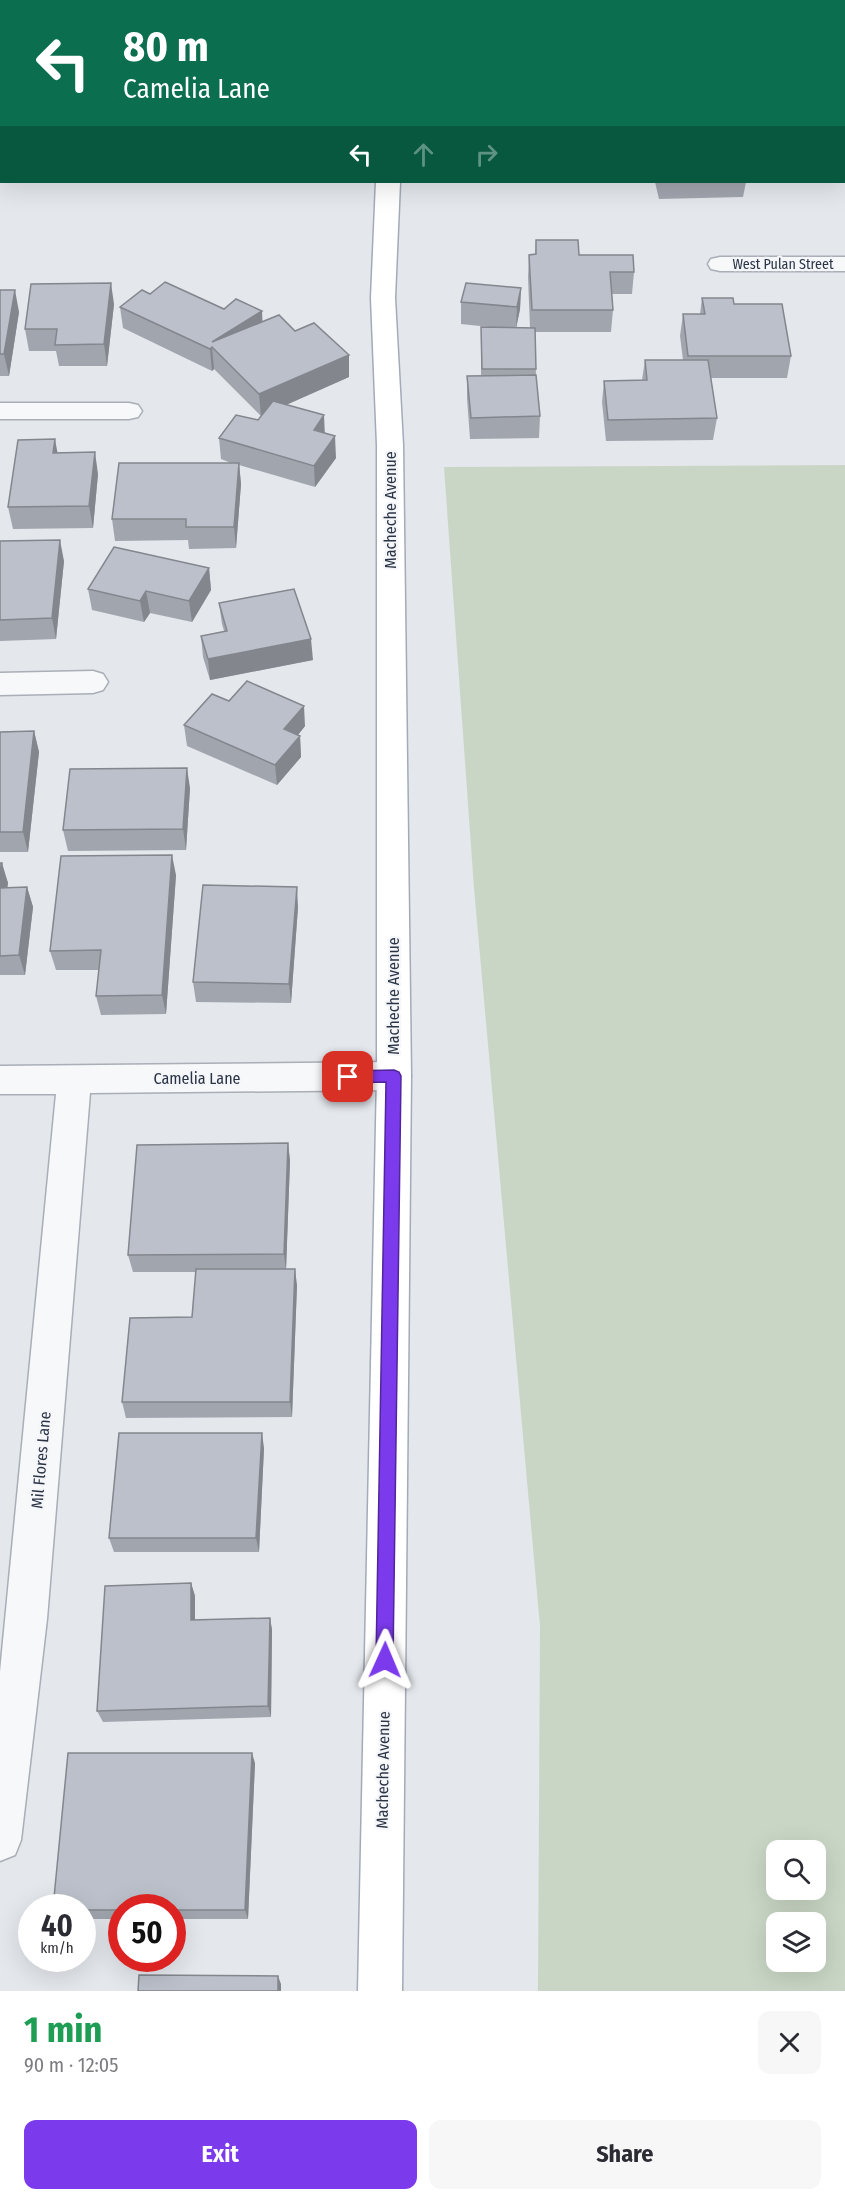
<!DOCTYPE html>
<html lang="en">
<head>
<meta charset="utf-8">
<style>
	:root { --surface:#fff; --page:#f7f7f7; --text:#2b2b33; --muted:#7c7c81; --accent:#7c3aed }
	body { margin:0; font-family:"Fira Sans Condensed",sans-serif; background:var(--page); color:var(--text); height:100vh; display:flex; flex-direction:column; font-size:22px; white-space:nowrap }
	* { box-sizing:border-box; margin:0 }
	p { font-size:20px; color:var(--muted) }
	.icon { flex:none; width:33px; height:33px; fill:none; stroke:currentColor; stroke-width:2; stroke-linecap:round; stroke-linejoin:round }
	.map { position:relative; height:1991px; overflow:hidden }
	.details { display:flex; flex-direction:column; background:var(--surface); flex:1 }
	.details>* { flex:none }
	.banner { position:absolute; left:0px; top:0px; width:846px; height:183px; box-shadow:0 6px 24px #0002; background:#0b6e4f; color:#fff; overflow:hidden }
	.tools { position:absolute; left:766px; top:1840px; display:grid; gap:12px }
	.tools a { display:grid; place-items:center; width:60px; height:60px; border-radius:12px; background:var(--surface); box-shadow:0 6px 24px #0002; font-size:30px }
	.speed { position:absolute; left:18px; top:1894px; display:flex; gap:12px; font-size:30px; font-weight:700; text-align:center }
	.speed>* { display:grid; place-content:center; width:78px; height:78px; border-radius:50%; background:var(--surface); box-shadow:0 6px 24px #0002; line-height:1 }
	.speed small { font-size:15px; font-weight:400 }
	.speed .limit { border:9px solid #d22; background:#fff; color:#111 }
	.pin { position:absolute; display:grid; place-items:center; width:51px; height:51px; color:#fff; margin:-26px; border-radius:12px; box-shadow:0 3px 9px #0006 }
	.me { position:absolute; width:66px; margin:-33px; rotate:1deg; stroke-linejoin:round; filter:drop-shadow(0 0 4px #0008) }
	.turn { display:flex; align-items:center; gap:21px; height:126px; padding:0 24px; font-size:27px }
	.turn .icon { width:78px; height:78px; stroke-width:2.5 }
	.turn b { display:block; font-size:42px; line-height:51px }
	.lanes { display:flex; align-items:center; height:57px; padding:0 24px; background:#0003; justify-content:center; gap:30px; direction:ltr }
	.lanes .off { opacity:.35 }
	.round { display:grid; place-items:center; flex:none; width:63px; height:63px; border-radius:12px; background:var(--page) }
	.headline { display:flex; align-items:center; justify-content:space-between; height:102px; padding:0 24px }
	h1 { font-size:36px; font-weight:700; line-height:45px; color:#1e9e55 }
	.action { display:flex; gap:12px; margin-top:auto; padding:12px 24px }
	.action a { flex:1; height:69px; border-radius:12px; background:var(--accent); color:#fff; font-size:24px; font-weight:700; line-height:69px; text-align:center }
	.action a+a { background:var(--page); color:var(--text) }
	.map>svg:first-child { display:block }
	.green { fill:#c9d6c5; fill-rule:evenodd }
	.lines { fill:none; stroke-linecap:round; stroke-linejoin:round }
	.minor-casing { stroke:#a9aeb7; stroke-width:3 }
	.major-casing { stroke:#a3abb8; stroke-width:3 }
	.minor { fill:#f7f8fa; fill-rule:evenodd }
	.major { fill:#fff; fill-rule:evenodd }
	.wall { fill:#a1a5ae }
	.shaded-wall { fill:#83868d }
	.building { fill:#bbc0ca; stroke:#83868d; stroke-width:1.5 }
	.route { fill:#7c3aed; stroke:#51269a; stroke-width:1.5 }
	.labels { text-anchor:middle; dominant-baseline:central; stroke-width:4.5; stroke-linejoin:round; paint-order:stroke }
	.far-street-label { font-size:14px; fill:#2b3445; stroke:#f4f6f9 }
	.street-label { font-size:16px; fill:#2b3445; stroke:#f4f6f9 }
</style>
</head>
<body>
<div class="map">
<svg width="845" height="1991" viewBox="0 0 845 1991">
	<rect width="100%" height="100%" fill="#e4e7ec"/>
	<path class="green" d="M845,465V1991H538L540,1626L474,888L444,467ZM777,1851H816V1890H777ZM777,1923H816V1962H777Z"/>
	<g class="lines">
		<g class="minor-casing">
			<path id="minor" d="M720,257H845V271H720L711,269L708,264L711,259Z
				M0,403H129L138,405L142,411L138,417L129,419H0Z
				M93,671L103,674L108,682L103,690L93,693L0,695V673Z
				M394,1062L406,1066L411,1076L406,1086L394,1090L90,1093L47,1619L21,1840L15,1855L0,1861V1672L56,1094H0V1066Z"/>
		</g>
		<g class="major-casing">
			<path id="major" d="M370,0H392V2H370Z
				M376,182H400L395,298L403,445L411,1076L402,1991H358L377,1076V445L371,298Z"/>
		</g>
		<use href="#minor" class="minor"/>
		<use href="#major" class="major"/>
	</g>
	<path class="wall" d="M623,0H735V2H623Z
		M813,0H845V24L844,2H813Z
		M844,38L845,183H804L803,182H844Z
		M655,182H746L743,197L659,199Z
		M536,240L634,272L632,294H612L613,310L611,332H535L536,378L540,416L539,438L470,439L467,398V376H481V327L499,328L461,324V302L521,288L520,309L516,328H530L528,277L529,255H535Z
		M0,290L19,312L9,376H0Z
		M150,294L224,309L262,311V322L295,331L349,377L286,405L325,433L336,458L315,487L239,465L241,484L236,548L189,549L188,540L115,541L112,519L231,463L221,459L219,438L258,420L262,415L261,416L214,369L212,371L123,328L120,307Z
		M702,298L734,304L791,356L787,378H711L717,418L713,440L606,441L602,402L604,381L642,380L645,360H683L680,336L683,314H700Z
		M114,304L107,366H59L56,351H29L25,329Z
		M98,474L93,528L13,529L8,507Z
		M0,541L64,561L56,639L0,641Z
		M209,568L211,590L192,622L150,613L144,622L92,610L88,589Z
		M219,603L313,660L210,680L203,657L201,636L224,631L222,624Z
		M229,701L305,726L298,735L300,736L301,757L277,785L187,746L184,725Z
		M34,731L39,752L28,852H0V732Z
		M190,788L186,850L68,851L63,830Z
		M0,863L8,883L7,887H27L33,907L25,975H0Z
		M176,875L166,1014L101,1015L96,996L99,970H56L50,951Z
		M298,907L291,1003L196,1002L193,982Z
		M288,1143L290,1161L286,1269L297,1285L292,1417L126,1418L122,1402L192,1317L196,1272H133L128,1255Z
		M264,1448L259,1552H114L109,1538Z
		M191,1583L195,1596V1620L270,1618L272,1630L271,1717L103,1722L97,1711Z
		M255,1763L248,1919H172V1908H122V1919H82V1908Z"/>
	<path class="shaded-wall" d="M111,283L114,304L107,366L104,344Z
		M521,288L520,309L516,329L517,307Z
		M15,290L19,312L9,376L4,354Z
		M262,311L263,333L212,342Z
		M212,347L214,369L212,371L210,349Z
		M349,355V377L261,416L259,394Z
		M324,415L325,437L314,430Z
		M335,436L336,458L315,487L314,466Z
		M55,439L59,461L53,453Z
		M95,452L98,474L93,528L89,506Z
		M239,463L241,484L236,548L234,527Z
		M60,540L64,561L56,639L52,618Z
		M209,568L211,590L192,622L189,601Z
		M146,591L150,613L144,622L140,601Z
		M311,639L313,660L210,680L208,659Z
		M304,706L305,726L286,750L284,729Z
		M34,731L39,752L28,852L23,832Z
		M300,736L301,757L277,785L275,765Z
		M187,768L190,788L186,850L183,829Z
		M172,855L176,875L166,1014L162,995Z
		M2,863L8,883L5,907L0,890V881Z
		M27,887L33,907L25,975L19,955Z
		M297,887L298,907L291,1003L289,984Z
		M288,1143L290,1161L286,1271L284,1254Z
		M295,1269L297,1285L292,1417L290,1402Z
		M262,1433L264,1448L259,1552L256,1538Z
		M191,1583L195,1596V1633L191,1620Z
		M270,1618L272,1630L271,1717L268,1706Z
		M252,1753L255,1763L248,1919L245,1910Z
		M278,1976L281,1984V1991H278Z"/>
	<path class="building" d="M462,0H541L542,2H462Z
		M661,0H735V2H661Z
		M822,0H845V3L844,2H822Z
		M844,38L845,74H844Z
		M844,92H845L844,115Z
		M844,135H845V161H844Z
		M536,240H578L579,255H633L634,272H610L613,310H532L529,255L536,254Z
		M165,282L224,309L236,299L262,311L212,342L279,315L295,331L314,323L349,355L259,394L212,347L210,349L120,307L142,290L150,294Z
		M111,283L104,344L55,345L57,329H25L31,284Z
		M466,283L521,288L517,307L461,302Z
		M0,290H15L4,354H0Z
		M702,298H733L734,304H782L791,356H688L683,314H705Z
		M481,327L535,328L536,369H482Z
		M645,360H708L717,418L608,420L604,381L647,380Z
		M536,375L540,416L471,418L467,376Z
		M273,401L324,415L314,430L335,436L314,466L219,438L236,415L258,420Z
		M55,439L53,453L95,452L89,506L8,507L18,440Z
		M119,463H239L234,527H186V519H112Z
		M60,540L52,618L0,620V541Z
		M114,547L209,568L189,601L146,591L140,601L88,589Z
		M294,589L311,639L208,659L201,636L227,631L219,603Z
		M247,681L304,706L284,729L300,736L275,765L184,725L212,694L229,701Z
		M34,731L23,832H0V732Z
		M187,768L183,829L63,830L70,769Z
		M172,855L162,995L96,996L101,950L50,951L61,856Z
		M0,863H2L0,881Z
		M203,885L297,887L289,984L193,982Z
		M27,887L19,955L0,956V888Z
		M288,1143L284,1254L128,1255L137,1145Z
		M196,1269H295L290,1402H122L130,1318L192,1317Z
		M119,1433H262L256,1538H109Z
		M191,1583V1620L270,1618L268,1706L97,1711L105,1586Z
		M68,1753H252L245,1910H172V1908H122V1910H82V1908H53Z
		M139,1975L278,1976V1991H138Z"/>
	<path class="route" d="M394,1070L399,1072L401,1076L393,1660L391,1666L385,1668L379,1666L376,1660L386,1082L348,1083L343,1081L341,1077L343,1073L348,1071Z"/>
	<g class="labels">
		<g class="far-street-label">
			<text x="783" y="264">West Pulan Street</text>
		</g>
		<g class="street-label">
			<text transform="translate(390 510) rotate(-90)">Macheche Avenue</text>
			<text transform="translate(393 996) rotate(-90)">Macheche Avenue</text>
			<text x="197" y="1078">Camelia Lane</text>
			<text transform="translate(41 1460) rotate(-85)">Mil Flores Lane</text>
			<text transform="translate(383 1770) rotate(-89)">Macheche Avenue</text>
		</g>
	</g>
</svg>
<div class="tools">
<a><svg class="icon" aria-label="search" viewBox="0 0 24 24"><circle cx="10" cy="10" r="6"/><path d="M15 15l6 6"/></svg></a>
<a><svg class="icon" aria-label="layers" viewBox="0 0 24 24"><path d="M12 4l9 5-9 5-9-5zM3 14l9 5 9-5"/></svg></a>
</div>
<div class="speed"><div>40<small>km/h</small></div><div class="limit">50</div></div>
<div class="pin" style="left:348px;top:1077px;background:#d93025"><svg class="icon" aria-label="arrive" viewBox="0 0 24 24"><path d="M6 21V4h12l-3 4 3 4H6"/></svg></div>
<svg class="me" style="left:385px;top:1660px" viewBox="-20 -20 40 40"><path d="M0-17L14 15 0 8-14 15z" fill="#7c3aed" stroke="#fff" stroke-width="4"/></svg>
<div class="banner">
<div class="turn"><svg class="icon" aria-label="left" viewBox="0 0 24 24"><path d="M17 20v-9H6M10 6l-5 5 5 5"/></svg><div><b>80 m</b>Camelia Lane</div></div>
<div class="lanes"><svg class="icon" aria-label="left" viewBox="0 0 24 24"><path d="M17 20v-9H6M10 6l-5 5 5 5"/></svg><svg class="icon off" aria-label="ahead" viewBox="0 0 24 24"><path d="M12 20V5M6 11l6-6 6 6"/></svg><svg class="icon off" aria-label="right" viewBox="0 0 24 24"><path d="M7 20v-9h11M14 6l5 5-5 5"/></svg></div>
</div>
</div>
<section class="details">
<div class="headline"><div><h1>1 min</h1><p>90 m · 12:05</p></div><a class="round"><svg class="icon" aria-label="close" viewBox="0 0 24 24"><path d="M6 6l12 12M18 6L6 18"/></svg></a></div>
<div class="action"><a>Exit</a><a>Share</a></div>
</section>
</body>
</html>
